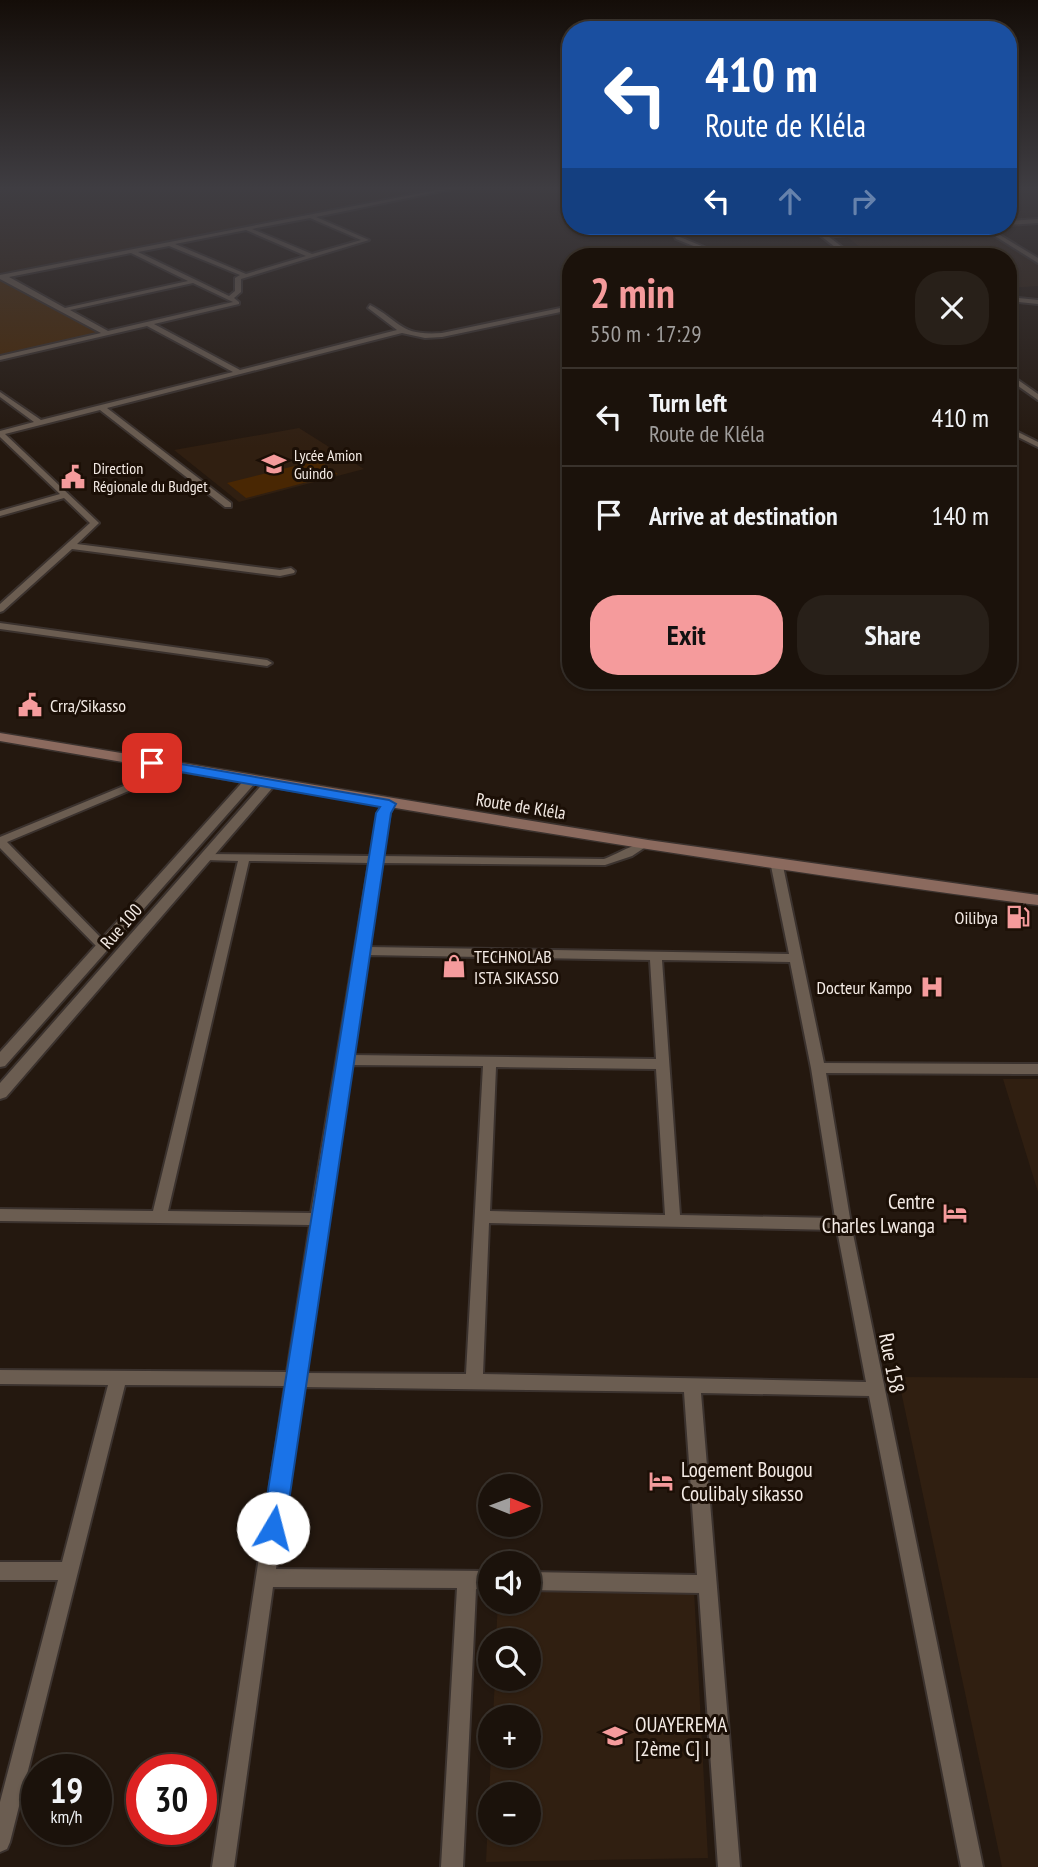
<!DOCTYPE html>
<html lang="en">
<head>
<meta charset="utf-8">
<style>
	:root { --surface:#1b120b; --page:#282019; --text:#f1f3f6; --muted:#a09e9d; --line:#39322c; --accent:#f59b9c }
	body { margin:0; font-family:"PT Sans Narrow",sans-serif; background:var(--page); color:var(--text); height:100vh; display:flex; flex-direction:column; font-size:26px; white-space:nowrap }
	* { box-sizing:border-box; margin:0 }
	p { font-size:23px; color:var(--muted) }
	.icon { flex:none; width:38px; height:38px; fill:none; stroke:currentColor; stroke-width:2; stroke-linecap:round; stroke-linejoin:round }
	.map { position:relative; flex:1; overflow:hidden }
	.details { position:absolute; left:562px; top:248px; width:455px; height:441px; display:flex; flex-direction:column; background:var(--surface); border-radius:28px; box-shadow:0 2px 5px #0004,0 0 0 2px var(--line) }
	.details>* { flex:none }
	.top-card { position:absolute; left:562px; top:21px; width:455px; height:214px; border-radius:28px; box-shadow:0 2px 5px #0004,0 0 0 2px var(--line); background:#1a4fa0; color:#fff; overflow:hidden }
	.needle { width:46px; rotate:91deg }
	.tools { position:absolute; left:478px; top:1474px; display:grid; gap:14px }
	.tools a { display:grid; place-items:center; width:63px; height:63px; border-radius:50%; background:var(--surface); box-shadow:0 2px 5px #0004,0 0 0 2px var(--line); font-size:35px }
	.speed { position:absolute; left:21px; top:1754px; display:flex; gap:14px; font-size:35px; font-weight:700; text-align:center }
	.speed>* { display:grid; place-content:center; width:91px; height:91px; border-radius:50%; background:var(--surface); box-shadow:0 2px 5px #0004,0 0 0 2px var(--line); line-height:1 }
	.speed small { font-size:18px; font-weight:400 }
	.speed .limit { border:10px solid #d22; background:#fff; color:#111 }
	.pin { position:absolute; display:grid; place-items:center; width:60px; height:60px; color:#fff; margin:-30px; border-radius:14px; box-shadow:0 4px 10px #0006 }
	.me { position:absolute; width:77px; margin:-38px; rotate:8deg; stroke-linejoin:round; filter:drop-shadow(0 0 5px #0008) }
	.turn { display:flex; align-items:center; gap:24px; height:147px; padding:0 28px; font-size:32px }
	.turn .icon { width:91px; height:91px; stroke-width:2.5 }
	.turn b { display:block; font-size:49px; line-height:60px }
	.lanes { display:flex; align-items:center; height:66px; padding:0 28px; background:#0003; justify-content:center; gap:35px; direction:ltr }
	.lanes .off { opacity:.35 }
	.round { display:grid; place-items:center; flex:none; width:74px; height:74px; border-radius:28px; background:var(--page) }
	.head { display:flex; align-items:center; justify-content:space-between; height:119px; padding:0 28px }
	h1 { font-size:42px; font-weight:700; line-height:52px; color:var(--accent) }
	.action { display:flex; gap:14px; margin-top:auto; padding:14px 28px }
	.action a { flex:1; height:80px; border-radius:28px; background:var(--accent); color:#111; font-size:28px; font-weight:700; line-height:80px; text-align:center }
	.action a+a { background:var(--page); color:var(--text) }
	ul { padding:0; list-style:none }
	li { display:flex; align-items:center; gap:21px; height:98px; padding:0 28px; border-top:2px solid var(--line) }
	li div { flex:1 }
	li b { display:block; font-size:26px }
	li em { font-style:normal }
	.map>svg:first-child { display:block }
	.built { fill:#301f11; fill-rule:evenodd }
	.green { fill:#492703 }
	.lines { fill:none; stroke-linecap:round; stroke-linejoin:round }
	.minor-casing { stroke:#3b322e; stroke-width:4 }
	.tertiary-casing { stroke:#3b322e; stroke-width:4 }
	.secondary-casing { stroke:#3b322e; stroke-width:3 }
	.minor { fill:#6b5d51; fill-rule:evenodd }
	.tertiary { fill:#6b5d51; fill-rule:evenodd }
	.secondary { fill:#8b6a5e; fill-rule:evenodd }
	.route { fill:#1a73e8; stroke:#114b97; stroke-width:2 }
	.labels { text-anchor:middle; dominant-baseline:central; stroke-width:6; stroke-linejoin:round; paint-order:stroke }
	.far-poi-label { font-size:16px; fill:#f4ebe5; stroke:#1b0f06; text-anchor:start }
	.poi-label { font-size:18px; fill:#f4ebe5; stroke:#1b0f06; text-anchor:start }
	.street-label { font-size:18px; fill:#f4ebe5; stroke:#1b0f06 }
	.near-poi-label { font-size:21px; fill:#f4ebe5; stroke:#1b0f06; text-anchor:start }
	.near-street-label { font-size:21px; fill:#f4ebe5; stroke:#1b0f06 }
</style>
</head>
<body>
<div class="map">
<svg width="1038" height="1867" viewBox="0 0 1038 1867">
	<rect width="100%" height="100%" fill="#24180f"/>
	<path class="built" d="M17,187H418L426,190L0,275V191Z
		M980,227L1038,263V286L1008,288V257H873L846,236Z
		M299,428L364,469L239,502L174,450Z
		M1003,1079H1038V1192Z
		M898,1377L1038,1378V1867H1002Z
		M694,1590L708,1858L486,1862L491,1755H528V1717H493L495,1678H528V1640H496L498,1601H528L529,1591ZM490,1794H528V1832H490Z"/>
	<path class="green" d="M5,279L100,333L0,356V280Z
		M318,460L338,474L246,498L227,483Z"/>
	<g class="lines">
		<g class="minor-casing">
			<path id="minor" d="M452,187H461L316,217L369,240L241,279V292L234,298L239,302V304L154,324L240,370L397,330L368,308L370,305C402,322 399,336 442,333L570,306V310L442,337L425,338L402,333L107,408L231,503V507H225L100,410L5,434L99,523L77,544L280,570L291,568L295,571L294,573L280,576L72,549L3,611L0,612V604L90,523L64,498L0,516V511L60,494L0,437V431L34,422L0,397V392L41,420L233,372L147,326L0,360V356L101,333L0,279V275ZM310,218L361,240L312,254L252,229ZM246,230L306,256L246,274L175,244ZM169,246L240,275L235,278V291L229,296L138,252ZM131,253L188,281L65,308L9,277ZM193,283L233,302L108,331L70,310Z
				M1038,219V223L1008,225V221Z
				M686,226H693L677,233L680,237L728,257H721L676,239L672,231Z
				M945,226H970L823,237L820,235Z
				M979,226H985L1038,258V263Z
				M1008,297L1038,300V304L1008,301Z
				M1008,427L1038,442V447L1008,432Z
				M0,623L267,660L272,663L267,666L0,629Z
				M177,764L182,767L181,769L7,842L110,947L104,951L100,950L0,848V837Z
				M389,801L395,804L390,813L382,856L604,859C615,855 639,841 648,842L650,844L632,856L605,865L381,863L368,947L789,954L771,866L777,863L783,866L824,1063L1038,1064V1074L826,1073L851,1224L983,1867H961L869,1396L701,1393L740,1867H718L699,1593L528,1590V1572L697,1575L684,1392L302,1387L276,1569L490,1571V1589H476L463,1867H441L457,1588L273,1587L234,1867H212L285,1386L125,1385L10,1842L7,1849L0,1852V1802L58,1580H0V1562H62L108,1385L0,1384V1370L287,1372L310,1225L0,1221V1209L153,1211L238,861L206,860L200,857L206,854L371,856L378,813L385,802ZM249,861L369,863L311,1213L168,1211ZM367,955L650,960L656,1059L351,1055ZM662,960L790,962L811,1068L835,1218L680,1215ZM349,1065L483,1066L466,1374L304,1373ZM496,1067L656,1069L665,1215L490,1211ZM489,1223L837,1230L866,1382L483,1374Z"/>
		</g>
		<g class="tertiary-casing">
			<path id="tertiary" d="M808,226H815L855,257H848Z
				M1008,373L1038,394V400L1008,379Z
				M251,776L255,777L257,780L255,783L5,1066L0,1067V1052L247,777Z
				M270,779L274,780L276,783L274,786L6,1097L0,1099V1083L266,780Z"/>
		</g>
		<g class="secondary-casing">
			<path id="secondary" d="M0,733L648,840L1038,895V905C690,860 345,800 0,741Z"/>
		</g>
		<use href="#minor" class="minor"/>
		<use href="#tertiary" class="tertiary"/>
		<use href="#secondary" class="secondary"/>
	</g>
	<linearGradient id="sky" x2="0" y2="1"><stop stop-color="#140d08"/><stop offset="0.42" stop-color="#3f3d42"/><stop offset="1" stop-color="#3f3d42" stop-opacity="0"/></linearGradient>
	<rect width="1038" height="448" fill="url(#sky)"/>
	<path class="route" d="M152,759L389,800L396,804L391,813L285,1528L281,1536L273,1539L265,1536L262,1528L376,813L380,807L147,766L145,763Z"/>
	<defs>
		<g id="school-bare" transform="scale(1.89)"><path d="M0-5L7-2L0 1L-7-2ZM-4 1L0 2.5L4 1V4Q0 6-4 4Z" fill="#f59b9c" stroke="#1b0f06" stroke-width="2.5" paint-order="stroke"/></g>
		<g id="civic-bare" transform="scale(1.89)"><path d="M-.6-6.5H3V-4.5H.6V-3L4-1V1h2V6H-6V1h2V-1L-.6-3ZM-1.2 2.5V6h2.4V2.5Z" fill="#f59b9c" stroke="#1b0f06" stroke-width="2.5" paint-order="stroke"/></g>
		<g id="fuel-bare" transform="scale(1.89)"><path d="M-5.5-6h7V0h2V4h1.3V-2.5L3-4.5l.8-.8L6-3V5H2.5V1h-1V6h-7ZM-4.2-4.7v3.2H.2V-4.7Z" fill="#f59b9c" stroke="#1b0f06" stroke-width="2.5" paint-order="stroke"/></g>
		<g id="shop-bare" transform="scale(1.89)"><path d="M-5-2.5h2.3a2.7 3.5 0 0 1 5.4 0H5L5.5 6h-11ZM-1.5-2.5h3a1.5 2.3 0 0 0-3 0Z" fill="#f59b9c" stroke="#1b0f06" stroke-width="2.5" paint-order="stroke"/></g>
		<g id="hospital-bare" transform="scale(1.89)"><path d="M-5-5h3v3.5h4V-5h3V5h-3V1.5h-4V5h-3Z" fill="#f59b9c" stroke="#1b0f06" stroke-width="2.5" paint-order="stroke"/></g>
		<g id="hotel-bare" transform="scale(1.89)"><path d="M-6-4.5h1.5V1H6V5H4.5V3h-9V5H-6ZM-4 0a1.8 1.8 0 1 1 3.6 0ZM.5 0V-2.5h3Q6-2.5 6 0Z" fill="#f59b9c" stroke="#1b0f06" stroke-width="2.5" paint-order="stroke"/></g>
	</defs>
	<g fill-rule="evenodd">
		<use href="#school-bare" x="274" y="464"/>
		<use href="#civic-bare" x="73" y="477"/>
		<use href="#civic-bare" x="30" y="705"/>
		<use href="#fuel-bare" x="1018" y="917"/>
		<use href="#shop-bare" x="454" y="966"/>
		<use href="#hospital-bare" x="932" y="987"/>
		<use href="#hotel-bare" x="955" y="1213"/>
		<use href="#hotel-bare" x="661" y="1481"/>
		<use href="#school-bare" x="615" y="1736"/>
	</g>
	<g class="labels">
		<g class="far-poi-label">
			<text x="294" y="455">Lycée Amion<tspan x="294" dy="18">Guindo</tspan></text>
			<text x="93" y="468">Direction<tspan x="93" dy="18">Régionale du Budget</tspan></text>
		</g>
		<g class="poi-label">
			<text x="50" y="705">Crra/Sikasso</text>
			<text x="998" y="917" text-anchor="end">Oilibya</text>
			<text x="474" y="956">TECHNOLAB<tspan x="474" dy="21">ISTA SIKASSO</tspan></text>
			<text x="912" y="987" text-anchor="end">Docteur Kampo</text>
		</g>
		<g class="street-label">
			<text transform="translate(521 806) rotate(9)">Route de Kléla</text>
			<text transform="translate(121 926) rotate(-49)">Rue 100</text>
		</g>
		<g class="near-poi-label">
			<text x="935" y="1201" text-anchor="end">Centre<tspan x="935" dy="24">Charles Lwanga</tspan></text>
			<text x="681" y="1469">Logement Bougou<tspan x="681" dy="24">Coulibaly sikasso</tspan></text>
			<text x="635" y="1724">OUAYEREMA<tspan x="635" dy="24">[2ème C] I</tspan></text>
		</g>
		<g class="near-street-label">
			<text transform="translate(892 1363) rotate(79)">Rue 158</text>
		</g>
	</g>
</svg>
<div class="tools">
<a><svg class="needle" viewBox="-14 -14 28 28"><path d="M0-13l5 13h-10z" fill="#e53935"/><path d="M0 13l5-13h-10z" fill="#a09e9d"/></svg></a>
<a><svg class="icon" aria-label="sound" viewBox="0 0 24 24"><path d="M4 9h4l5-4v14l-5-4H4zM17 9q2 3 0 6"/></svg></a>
<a><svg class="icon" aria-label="search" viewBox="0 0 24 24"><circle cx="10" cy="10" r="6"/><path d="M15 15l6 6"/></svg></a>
<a>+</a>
<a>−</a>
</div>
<div class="speed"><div>19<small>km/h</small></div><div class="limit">30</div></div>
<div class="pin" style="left:152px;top:763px;background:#d93025"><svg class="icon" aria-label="arrive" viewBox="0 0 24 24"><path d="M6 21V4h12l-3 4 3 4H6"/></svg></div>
<svg class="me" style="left:273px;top:1528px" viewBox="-20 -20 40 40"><circle r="19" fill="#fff"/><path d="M0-13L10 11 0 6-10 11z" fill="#1a73e8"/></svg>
<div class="top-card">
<div class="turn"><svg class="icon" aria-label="left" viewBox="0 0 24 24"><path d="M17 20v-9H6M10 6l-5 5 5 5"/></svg><div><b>410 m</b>Route de Kléla</div></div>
<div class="lanes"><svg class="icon" aria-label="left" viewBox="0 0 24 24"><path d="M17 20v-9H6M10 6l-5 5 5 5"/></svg><svg class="icon off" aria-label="ahead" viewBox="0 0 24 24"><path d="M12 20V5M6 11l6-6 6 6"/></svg><svg class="icon off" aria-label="right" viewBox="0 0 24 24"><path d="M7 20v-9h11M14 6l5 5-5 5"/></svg></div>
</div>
<section class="details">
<div class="head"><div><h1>2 min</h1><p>550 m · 17:29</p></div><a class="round"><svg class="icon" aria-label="close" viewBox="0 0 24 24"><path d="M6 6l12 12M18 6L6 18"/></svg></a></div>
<ul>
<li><svg class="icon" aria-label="left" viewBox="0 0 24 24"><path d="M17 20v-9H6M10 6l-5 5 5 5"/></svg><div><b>Turn left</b><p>Route de Kléla</p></div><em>410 m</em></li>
<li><svg class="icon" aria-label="arrive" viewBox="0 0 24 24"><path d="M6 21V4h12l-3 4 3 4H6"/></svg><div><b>Arrive at destination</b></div><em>140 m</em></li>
</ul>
<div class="action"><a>Exit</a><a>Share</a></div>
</section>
</div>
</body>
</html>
